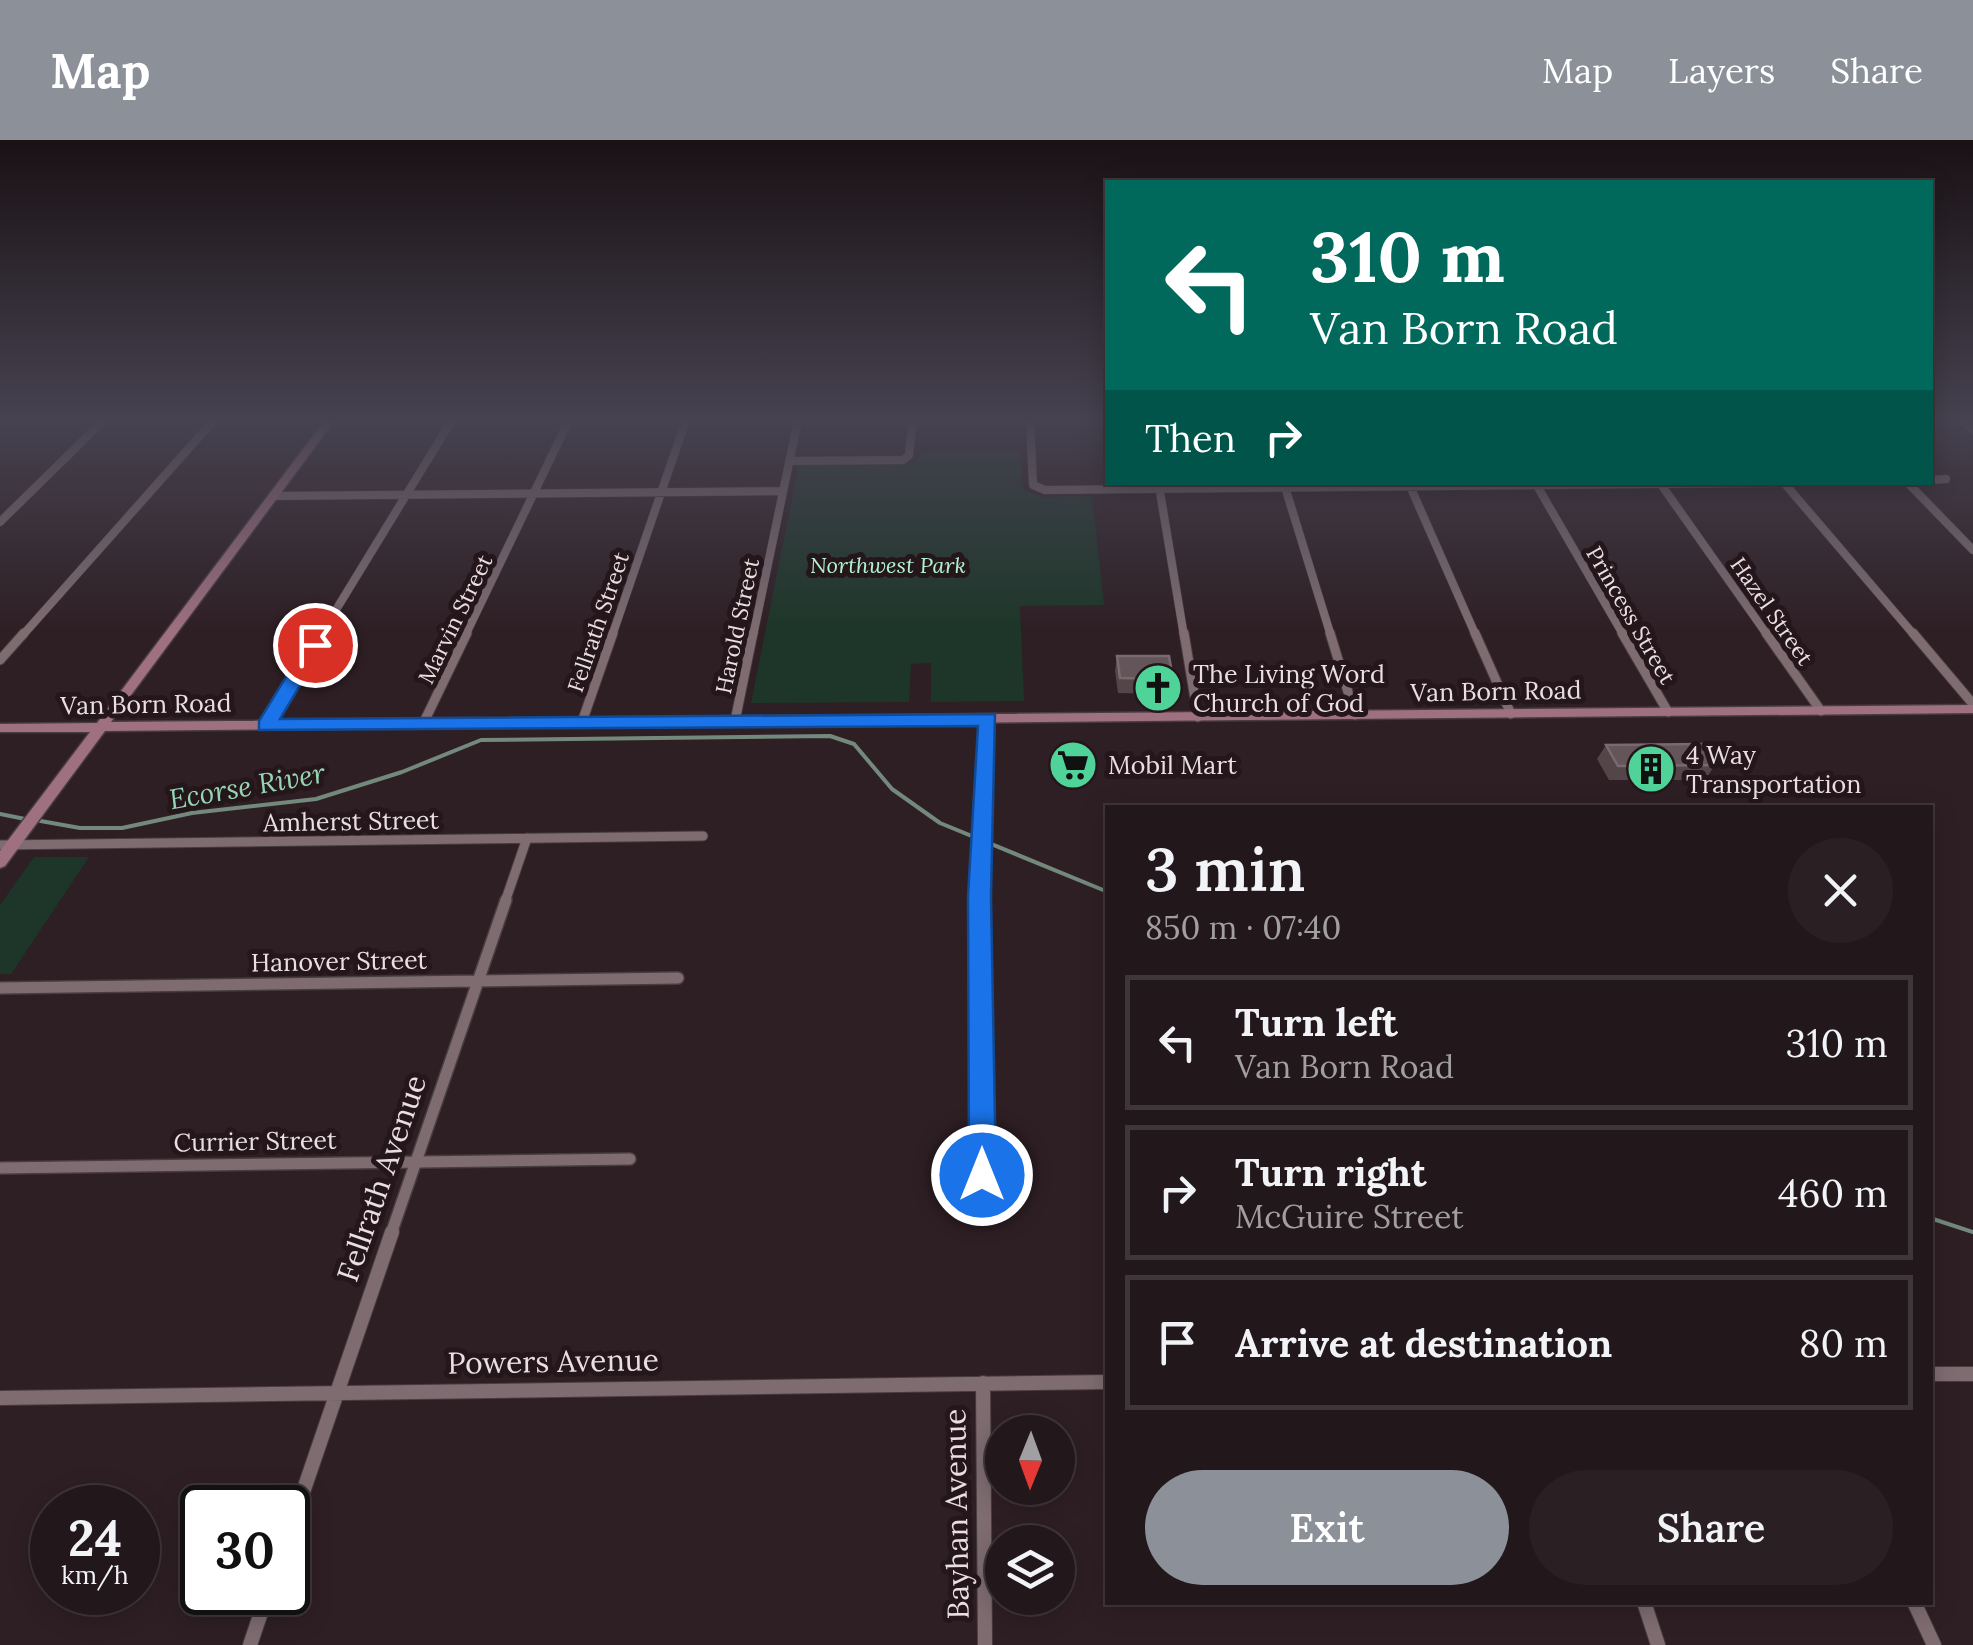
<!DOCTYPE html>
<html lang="en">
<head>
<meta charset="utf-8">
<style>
	:root { --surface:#22171b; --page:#2a2024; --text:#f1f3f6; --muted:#a29fa3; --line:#3f363a; --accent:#8c9099 }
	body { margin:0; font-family:Lora,serif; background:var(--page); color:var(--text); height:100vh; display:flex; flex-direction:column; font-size:38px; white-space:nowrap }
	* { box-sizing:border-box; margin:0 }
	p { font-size:32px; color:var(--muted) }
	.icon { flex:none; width:55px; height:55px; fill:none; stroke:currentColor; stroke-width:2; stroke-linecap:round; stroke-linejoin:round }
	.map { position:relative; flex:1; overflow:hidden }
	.sheet { position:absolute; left:1105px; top:665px; width:828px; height:800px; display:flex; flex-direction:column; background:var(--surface); border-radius:0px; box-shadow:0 5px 25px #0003,0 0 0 2px var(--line) }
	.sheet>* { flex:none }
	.banner { position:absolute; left:1105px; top:40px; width:828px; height:305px; border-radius:0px; box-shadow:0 5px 25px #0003,0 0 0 2px var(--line); background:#00695c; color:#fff; overflow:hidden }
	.needle { width:65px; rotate:181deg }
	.buttons { position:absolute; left:985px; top:1275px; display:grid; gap:20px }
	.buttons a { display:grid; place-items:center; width:90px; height:90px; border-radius:50%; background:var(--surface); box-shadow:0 5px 25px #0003,0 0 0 2px var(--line); font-size:50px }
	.speed { position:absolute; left:30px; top:1345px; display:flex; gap:20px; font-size:50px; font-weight:700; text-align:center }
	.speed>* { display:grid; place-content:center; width:130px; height:130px; border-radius:50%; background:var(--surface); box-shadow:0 5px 25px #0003,0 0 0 2px var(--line); line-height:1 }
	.speed small { font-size:25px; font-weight:400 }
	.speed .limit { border:5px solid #111; border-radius:15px; background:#fff; color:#111 }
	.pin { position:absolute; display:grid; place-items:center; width:85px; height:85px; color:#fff; margin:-42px; border:5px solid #fff; border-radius:50%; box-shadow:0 2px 10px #0007 }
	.me { position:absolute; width:110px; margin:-55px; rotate:0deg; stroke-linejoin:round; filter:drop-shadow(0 0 8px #0008) }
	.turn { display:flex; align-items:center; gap:35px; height:210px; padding:0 40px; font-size:45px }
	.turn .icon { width:130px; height:130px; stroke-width:2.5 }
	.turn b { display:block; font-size:70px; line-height:85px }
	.then { display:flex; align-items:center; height:95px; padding:0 40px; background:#0003; gap:20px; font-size:38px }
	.round { display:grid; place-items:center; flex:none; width:105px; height:105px; border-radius:52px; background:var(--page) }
	.overview { display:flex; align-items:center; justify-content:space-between; height:170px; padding:0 40px }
	h1 { font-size:60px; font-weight:600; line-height:75px }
	.button { display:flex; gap:20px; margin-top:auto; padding:20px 40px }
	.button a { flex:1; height:115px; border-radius:60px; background:var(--accent); color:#fff; font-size:40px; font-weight:600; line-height:115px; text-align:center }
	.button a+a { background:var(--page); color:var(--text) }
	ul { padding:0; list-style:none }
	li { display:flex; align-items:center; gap:30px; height:135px; margin:0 20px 15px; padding:0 20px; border:5px solid var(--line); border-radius:0px }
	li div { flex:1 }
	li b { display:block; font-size:38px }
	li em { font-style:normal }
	header { display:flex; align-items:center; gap:60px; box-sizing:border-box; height:140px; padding:0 50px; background:var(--accent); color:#fff }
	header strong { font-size:48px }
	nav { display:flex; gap:55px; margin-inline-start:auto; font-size:35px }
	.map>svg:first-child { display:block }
	.green { fill:#1d3629 }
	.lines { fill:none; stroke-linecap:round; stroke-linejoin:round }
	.stream { stroke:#74897d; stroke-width:4 }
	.street-far3-casing { stroke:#483c40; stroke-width:9 }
	.street-far2-casing { stroke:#483c40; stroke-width:11 }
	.street-far1-casing { stroke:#483c40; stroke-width:14 }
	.street-casing { stroke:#483c40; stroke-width:16 }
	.secondary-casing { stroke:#483c40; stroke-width:3 }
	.street-far3 { stroke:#7e6c71; stroke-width:8 }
	.street-far2 { stroke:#7e6c71; stroke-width:9 }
	.street-far1 { stroke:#7e6c71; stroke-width:11 }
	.street { stroke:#7e6c71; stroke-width:14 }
	.secondary { fill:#9e7080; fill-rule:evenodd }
	.wall { fill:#544549 }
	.building { fill:#64555a; stroke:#796a6f; stroke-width:2.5 }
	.route { fill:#1a73e8; stroke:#114b97; stroke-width:2.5 }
	.labels { text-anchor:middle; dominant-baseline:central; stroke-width:10; stroke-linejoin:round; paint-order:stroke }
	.far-park-label { font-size:22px; font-style:italic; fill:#b1f2cf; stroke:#24161a }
	.far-street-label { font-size:22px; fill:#e9dee1; stroke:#24161a }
	.poi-label { font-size:25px; fill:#e9dee1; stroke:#24161a; text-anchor:start }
	.street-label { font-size:25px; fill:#e9dee1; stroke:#24161a }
	.water-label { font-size:28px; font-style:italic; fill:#95d5b3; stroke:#24161a }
	.near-street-label { font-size:30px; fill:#e9dee1; stroke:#24161a }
</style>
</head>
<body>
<header>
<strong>Map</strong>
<nav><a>Map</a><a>Layers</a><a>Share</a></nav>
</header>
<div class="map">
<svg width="1973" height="1505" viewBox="0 0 1973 1505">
	<rect width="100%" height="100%" fill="#2e1f24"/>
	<path class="green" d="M1019,311L1023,350L1043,357L1092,356L1104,465L1020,466L1024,561L931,562V523L911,524L909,562L751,563L799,324H913L921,312Z
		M34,717H89L11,834H0V765Z"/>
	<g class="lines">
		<path class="stream" d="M0,674L25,679
			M35,680L80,688H122L192,673L316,659L402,632L481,600L830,596L854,604L892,649L940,683L1108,752
			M1930,1078L1973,1092"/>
		<g class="street-far3-casing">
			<path id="street-far3" d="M1030,280L1033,345L1045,350L1858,342
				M1962,280L1973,290
				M790,321L903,320L909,315L913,280
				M1930,340L1946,339
				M1907,342L1973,410
				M1660,343L1768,496
				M1536,344L1624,496
				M1785,344L1915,496
				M1159,346L1184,496
				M1410,346L1476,496
				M1285,347L1331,496
				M273,356L783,351
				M0,382L104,280
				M22,496L214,280
				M320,496L452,280
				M465,496L569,280
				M612,496L686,280
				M753,496L798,280"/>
		</g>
		<g class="street-far2-casing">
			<path id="street-far2" d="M1184,493L1198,577
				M1330,493L1355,575
				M1475,493L1511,574
				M1622,493L1668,572
				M1766,493L1821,571
				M1913,493L1973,564
				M0,520L24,493
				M735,581L753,493
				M582,582L613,493
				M423,584L467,493
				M266,585L322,493
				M0,705L703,696
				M505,762L527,698
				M980,762L988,579"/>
		</g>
		<g class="street-far1-casing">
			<path id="street-far1" d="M980,760L982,1035
				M0,848L678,838
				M0,1028L630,1019
				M391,1094L506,760"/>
		</g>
		<g class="street-casing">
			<path id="street" d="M1930,1234H1973
				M983,1243L985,1505
				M0,1258L1108,1242
				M288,1396L392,1092
				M1644,1462L1658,1505
				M1914,1462L1934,1505
				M250,1505L268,1452"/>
		</g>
		<g class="secondary-casing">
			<path id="secondary" d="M325,280H335L111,582L1973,565V573L105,591L5,726L0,728V711L90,592H0V584L97,583Z"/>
		</g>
		<use href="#street-far3" class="street-far3"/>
		<use href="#street-far2" class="street-far2"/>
		<use href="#street-far1" class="street-far1"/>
		<use href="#street" class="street"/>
		<use href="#secondary" class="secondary"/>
	</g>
	<path class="wall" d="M1117,516L1173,539L1170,554L1118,553L1115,531Z
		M1606,605L1715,625L1705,640H1609L1597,619Z"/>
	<path class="building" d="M1117,516H1169L1173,539L1120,538Z
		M1703,604L1715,625L1618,626L1606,605Z"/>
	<linearGradient id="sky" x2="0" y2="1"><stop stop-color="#191114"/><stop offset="0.57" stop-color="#464250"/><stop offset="1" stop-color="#464250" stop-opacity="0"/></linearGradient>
	<rect width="1973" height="491" fill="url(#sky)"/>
	<path class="route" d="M315,499L324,505L280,579L995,574L991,756L996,1035L992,1044L982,1048L973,1044L969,1035L968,756L978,586L259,590V581L308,501Z"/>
	<defs>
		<g id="church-disc" transform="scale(2.5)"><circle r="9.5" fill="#50d398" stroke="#24161a"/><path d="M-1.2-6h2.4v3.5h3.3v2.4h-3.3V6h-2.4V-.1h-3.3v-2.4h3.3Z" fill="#111"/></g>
		<g id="supermarket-disc" transform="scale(2.5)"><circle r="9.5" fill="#50d398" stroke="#24161a"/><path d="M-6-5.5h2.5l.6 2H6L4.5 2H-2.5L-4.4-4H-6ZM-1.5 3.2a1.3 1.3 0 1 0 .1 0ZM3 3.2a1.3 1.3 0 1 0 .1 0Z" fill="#111"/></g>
		<g id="building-disc" transform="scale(2.5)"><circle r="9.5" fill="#50d398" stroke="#24161a"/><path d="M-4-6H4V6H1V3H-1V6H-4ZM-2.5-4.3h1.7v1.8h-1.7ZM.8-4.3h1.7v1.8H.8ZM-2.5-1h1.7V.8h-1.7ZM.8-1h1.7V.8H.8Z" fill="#111"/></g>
	</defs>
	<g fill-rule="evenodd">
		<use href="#church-disc" x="1158" y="548"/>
		<use href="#supermarket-disc" x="1073" y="625"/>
		<use href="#building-disc" x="1651" y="629"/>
	</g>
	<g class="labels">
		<g class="far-park-label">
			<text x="888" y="425">Northwest Park</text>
		</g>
		<g class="far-street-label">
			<text transform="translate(1772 471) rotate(55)">Hazel Street</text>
			<text transform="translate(1631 475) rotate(60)">Princess Street</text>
			<text transform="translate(455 479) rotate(-64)">Marvin Street</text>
			<text transform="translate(598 482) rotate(-71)">Fellrath Street</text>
			<text transform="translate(737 486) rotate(-78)">Harold Street</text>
		</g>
		<g class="poi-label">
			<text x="1193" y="534">The Living Word<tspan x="1193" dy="29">Church of God</tspan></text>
			<text x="1686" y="615">4 Way<tspan x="1686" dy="29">Transportation</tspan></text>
			<text x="1108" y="625">Mobil Mart</text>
		</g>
		<g class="street-label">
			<text transform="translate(1496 551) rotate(-1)">Van Born Road</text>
			<text transform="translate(146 564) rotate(-1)">Van Born Road</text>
			<text transform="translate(351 681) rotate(-1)">Amherst Street</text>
			<text transform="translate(339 821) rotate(-1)">Hanover Street</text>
			<text transform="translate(255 1001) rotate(-1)">Currier Street</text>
		</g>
		<g class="water-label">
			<text transform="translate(247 646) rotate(-10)">Ecorse River</text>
		</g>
		<g class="near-street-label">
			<text transform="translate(381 1038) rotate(-71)">Fellrath Avenue</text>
			<text transform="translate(553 1221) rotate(-1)">Powers Avenue</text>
			<text transform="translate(956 1374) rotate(-91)">Bayhan Avenue</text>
		</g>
	</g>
</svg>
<div class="buttons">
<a><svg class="needle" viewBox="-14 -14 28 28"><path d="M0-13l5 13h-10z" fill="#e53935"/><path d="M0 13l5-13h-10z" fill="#a29fa3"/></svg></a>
<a><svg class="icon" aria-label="layers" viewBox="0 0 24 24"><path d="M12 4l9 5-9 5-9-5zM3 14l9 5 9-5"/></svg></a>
</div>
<div class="speed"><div>24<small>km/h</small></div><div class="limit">30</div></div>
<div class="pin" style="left:315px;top:505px;background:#d93025"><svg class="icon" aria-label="arrive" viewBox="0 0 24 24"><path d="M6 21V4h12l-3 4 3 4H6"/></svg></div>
<svg class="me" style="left:982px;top:1035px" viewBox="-20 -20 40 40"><circle r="17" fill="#1a73e8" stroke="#fff" stroke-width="3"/><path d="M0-11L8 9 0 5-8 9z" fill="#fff"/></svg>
<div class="banner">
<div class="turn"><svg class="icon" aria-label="left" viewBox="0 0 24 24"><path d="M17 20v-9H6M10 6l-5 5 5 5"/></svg><div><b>310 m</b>Van Born Road</div></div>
<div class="then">Then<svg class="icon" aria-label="right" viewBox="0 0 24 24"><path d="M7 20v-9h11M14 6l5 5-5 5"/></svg></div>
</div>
<section class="sheet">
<div class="overview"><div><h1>3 min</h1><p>850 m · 07:40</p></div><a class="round"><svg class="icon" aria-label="close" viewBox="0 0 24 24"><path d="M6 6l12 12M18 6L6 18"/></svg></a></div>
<ul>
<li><svg class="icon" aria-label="left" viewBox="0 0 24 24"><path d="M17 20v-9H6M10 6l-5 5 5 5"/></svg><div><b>Turn left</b><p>Van Born Road</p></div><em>310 m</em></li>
<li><svg class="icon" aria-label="right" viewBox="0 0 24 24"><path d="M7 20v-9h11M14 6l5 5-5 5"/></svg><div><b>Turn right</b><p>McGuire Street</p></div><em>460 m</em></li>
<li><svg class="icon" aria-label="arrive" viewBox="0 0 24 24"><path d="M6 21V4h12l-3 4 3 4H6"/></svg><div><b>Arrive at destination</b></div><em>80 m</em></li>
</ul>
<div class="button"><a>Exit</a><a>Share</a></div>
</section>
</div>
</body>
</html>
